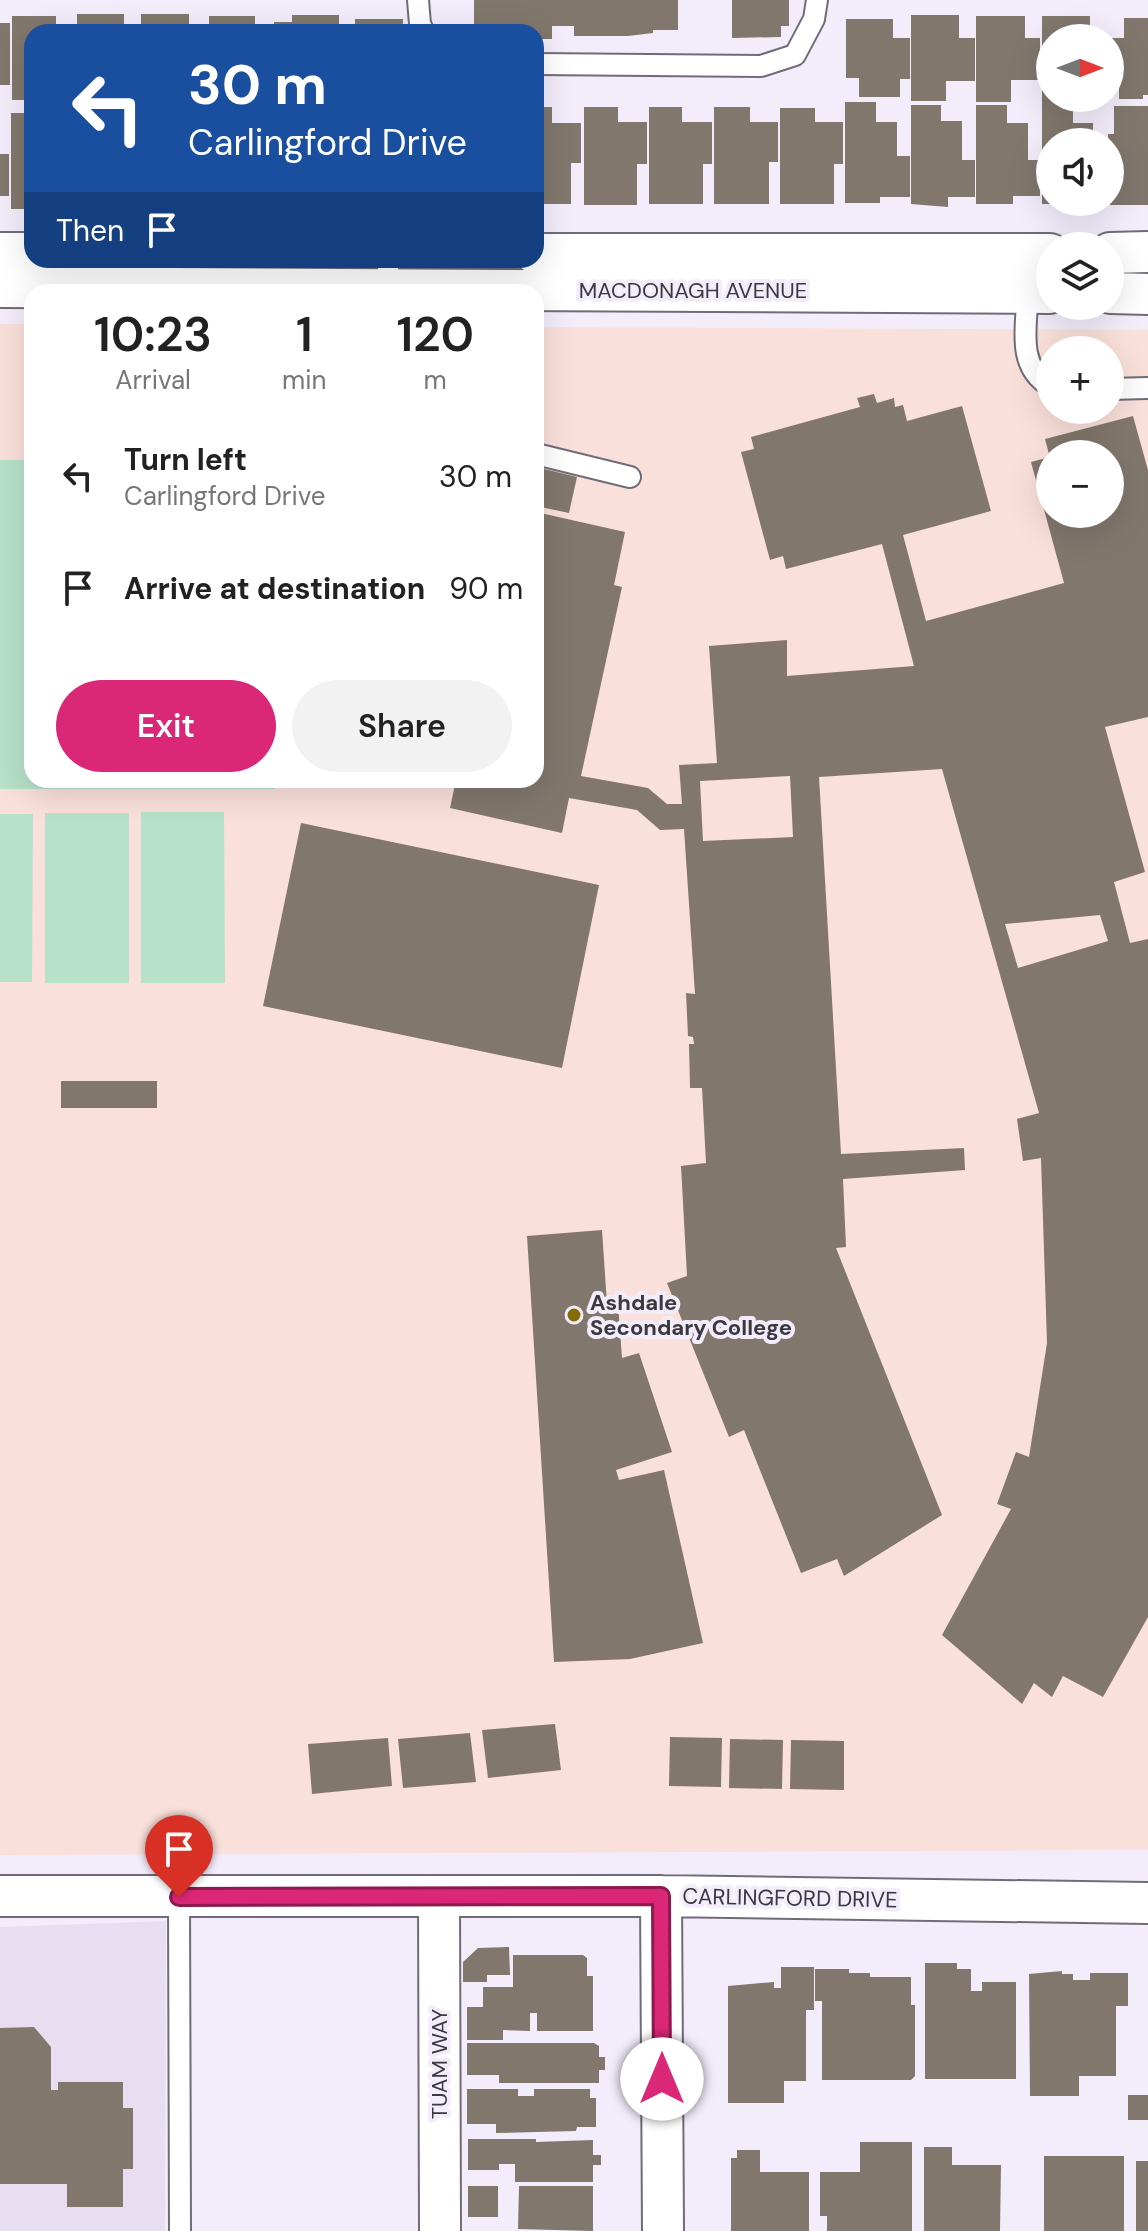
<!DOCTYPE html>
<html lang="en">
<head>
<meta charset="utf-8">
<style>
	:root { --surface:#fff; --page:#f2f2f2; --text:#222; --muted:#767676; --accent:#db2777 }
	body { margin:0; font-family:"DM Sans",sans-serif; background:var(--page); color:var(--text); height:100vh; display:flex; flex-direction:column; font-size:30px; white-space:nowrap }
	* { box-sizing:border-box; margin:0 }
	p { font-size:26px; color:var(--muted) }
	.icon { flex:none; width:44px; height:44px; fill:none; stroke:currentColor; stroke-width:2; stroke-linecap:round; stroke-linejoin:round }
	.map { position:relative; flex:1; overflow:hidden }
	.panel { position:absolute; left:24px; top:284px; width:520px; height:504px; display:flex; flex-direction:column; background:var(--surface); border-radius:24px; box-shadow:0 8px 32px #0002 }
	.panel>* { flex:none }
	.guide { position:absolute; left:24px; top:24px; width:520px; height:244px; border-radius:24px; box-shadow:0 8px 32px #0002; background:#1a4fa0; color:#fff; overflow:hidden }
	.needle { width:52px; rotate:90deg }
	.fabs { position:absolute; left:1036px; top:24px; display:grid; gap:16px }
	.fabs a { display:grid; place-items:center; width:88px; height:88px; border-radius:50%; background:var(--surface); box-shadow:0 8px 32px #0002; font-size:40px }
	.pin { position:absolute; display:grid; place-items:center; width:68px; height:68px; color:#fff; margin:-82px -34px; border-radius:50% 50% 50% 0; rotate:-45deg; box-shadow:0 0 8px #0007 }
	.pin .icon { rotate:45deg }
	.me { position:absolute; width:88px; margin:-44px; rotate:0deg; stroke-linejoin:round; filter:drop-shadow(0 0 6px #0008) }
	.turn { display:flex; align-items:center; gap:28px; height:168px; padding:0 32px; font-size:36px }
	.turn .icon { width:104px; height:104px; stroke-width:2.5 }
	.turn b { display:block; font-size:56px; line-height:68px }
	.then { display:flex; align-items:center; height:76px; padding:0 32px; background:#0003; gap:16px; font-size:30px }
	.eta { display:flex; justify-content:space-evenly; align-items:center; height:136px; text-align:center }
	.eta b { font-size:48px; font-weight:600; line-height:56px }
	.cta { display:flex; gap:16px; margin-top:auto; padding:16px 32px }
	.cta a { flex:1; height:92px; border-radius:48px; background:var(--accent); color:#fff; font-size:32px; font-weight:600; line-height:92px; text-align:center }
	.cta a+a { background:var(--page); color:var(--text) }
	ul { padding:0; list-style:none }
	li { display:flex; align-items:center; gap:24px; height:112px; padding:0 32px }
	li div { flex:1 }
	li b { display:block; font-size:30px }
	li em { font-style:normal }
	.map>svg:first-child { display:block }
	.built { fill:#e7def2 }
	.education { fill:#fae0da; fill-rule:evenodd }
	.green { fill:#b7e1ca }
	.building { fill:#81776d; fill-rule:evenodd }
	.lines { fill:none; stroke-linecap:round; stroke-linejoin:round }
	.service-casing { stroke:#716b78; stroke-width:24 }
	.minor-casing { stroke:#716b78; stroke-width:44 }
	.service { stroke:#fff; stroke-width:20 }
	.minor { stroke:#fff; stroke-width:40 }
	.route-casing { stroke:#8e194d; stroke-width:20 }
	.route { stroke:#db2777; stroke-width:14 }
	.poi-dot { fill:#836b05; stroke:#f3edfb; stroke-width:3 }
	.labels { text-anchor:middle; dominant-baseline:central; stroke-width:8; stroke-linejoin:round; paint-order:stroke }
	.street-label { font-size:22px; fill:#3b393e; stroke:#f3edfb }
	.poi-label { font-size:22px; font-weight:bold; fill:#3b393e; stroke:#f3edfb; text-anchor:start }
</style>
</head>
<body>
<div class="map">
<svg width="1148" height="2231" viewBox="0 0 1148 2231">
	<rect width="100%" height="100%" fill="#f3edfb"/>
	<path class="built" d="M166,1921L165,2231H0V1927Z"/>
	<path class="education" d="M0,324H32V780H536V327L1148,330V1850L0,1855ZM1050,350H1110V410H1050ZM1050,454H1110V514H1050Z"/>
	<path class="green" d="M0,460H32V780H275V789H0Z
		M141,812H224L225,983H141Z
		M45,813H129V983H45Z
		M0,814H33L32,982H0Z"/>
	<path class="building" d="M474,0H678V30H653V33L628,36H574V26H552V39H536V32H474Z
		M732,0H789V26H781V37L732,38Z
		M77,14H124V32H32V100H12V16H56V24H77Z
		M141,14H189V32H141Z
		M292,15H339V32H274V22H292Z
		M911,15H959V38H975V81H946V101H911Z
		M209,16H255V32H209Z
		M976,16H1025V38H1040V80H1011V102H976Z
		M1042,16H1090V38H1050V98H1078V102H1073V123H1093V142H1050V204H1042Z
		M1124,18H1148V95H1143V99H1119V82H1110V38H1124Z
		M355,19H403V32H355Z
		M846,19H893V38H910V79H900V97H859V78H846Z
		M0,23H10V85H0Z
		M845,102H876V122H897V156H910V197H880V203H845Z
		M911,105H941V121H962V160H975V197H948V207L911,204Z
		M976,105H1007V123H1028V160H1040V196H1013V204H976Z
		M1114,106H1148V205H1110L1108,134H1114Z
		M536,107H552V123H581V163H571V204H536Z
		M584,107H618V122H647V164H637V205H584Z
		M649,107H682V122H712V164H703V204H649Z
		M714,107H750V122H778V162H769V204H714Z
		M780,108H815V122H843V164H834V204H780Z
		M11,113H32V209H11Z
		M0,154H9V196H0Z
		M874,394L877,403L894,398L895,407L903,405L907,421L962,406L991,511L903,535L926,621L1064,583L1031,462L1050,457V514H1110V454H1049L1045,439L1133,416L1148,470V717L1105,727L1145,872L1114,882L1130,943L1148,939V1617L1103,1697L1063,1676L1052,1697L1034,1683L1022,1704L942,1635L1011,1509L997,1504L1016,1452L1029,1457L1047,1343L1041,1158L1023,1161L1017,1119L1039,1113L942,769L819,777L841,1154L964,1148L965,1170L843,1179L846,1247L836,1248L942,1515L844,1576L837,1559L801,1573L744,1430L729,1437L667,1283L687,1276L681,1166L706,1163L702,1088H690L689,1044H694L693,1037L688,1036L686,993L695,994L684,829L660,830L637,810L569,798L562,833L450,808L456,780H536V512L625,532L614,585L622,587L581,776L648,788L667,804H682L679,765L717,763L709,646L787,640V676L914,666L882,544L786,569L783,556L770,560L741,452L754,449L751,437L860,407L857,398ZM790,776L793,837L703,841L700,781ZM1100,915L1108,941L1018,968L1005,924Z
		M536,467L577,477L569,513L536,506Z
		M301,823L599,885L562,1068L263,1006Z
		M61,1081H157V1108H61Z
		M602,1230L607,1304L618,1303L622,1358L639,1353L672,1452L616,1470L619,1480L664,1470L703,1643L630,1659L554,1662L527,1236Z
		M555,1724L561,1770L488,1778L482,1730Z
		M470,1733L476,1782L403,1788L398,1739Z
		M670,1737L722,1738L721,1787L669,1786Z
		M388,1738L392,1786L312,1794L308,1744Z
		M730,1739L783,1740L782,1789L729,1788Z
		M791,1740L844,1741V1790L790,1789Z
		M509,1947L510,1975H487V1982H463V1962L478,1948Z
		M513,1955H583L587,1958V1976H593V2031H537V2013H530V2031L503,2030V2040H467V2007H483V1987H513Z
		M925,1963H957V1969H971V1991H982V1982H1016V2079H925Z
		M781,1967H814V2010H806V2081H784V2103H728V1986L774,1982V1988H781Z
		M815,1969H849V1973H870V1977H911V2005H915V2076L911,2080H822V2001H815Z
		M1062,1971V1974H1073V1980H1090V1973H1128V2006H1116V2076H1079V2096H1030L1029,1974Z
		M34,2027L51,2047V2090H58V2082H123V2108H133V2169H123V2207H67V2184H0V2028Z
		M467,2043H594L599,2046V2057H605V2070H599V2083H499V2075H467Z
		M467,2089H518V2096H534V2089H590V2098H596V2127H577L576,2131L496,2133V2124H467Z
		M1128,2095H1148V2120H1128Z
		M468,2139H536V2142L593,2140V2155H601V2165H593V2182H515V2164H499V2170H468Z
		M860,2142H912V2231H827V2216H820V2172H860Z
		M924,2147H952V2165H1001L1000,2231H924Z
		M737,2150H760V2172H809V2231H731V2158H737Z
		M1044,2156H1124V2231H1044Z
		M1136,2161H1148V2231H1136Z
		M468,2186H498V2217H468Z
		M519,2186H593V2231L518,2229Z"/>
	<g class="lines">
		<g class="service-casing">
			<path id="service" d="M418,0L420,24L424,32
				M536,64L761,66L795,55L814,19L817,0
				M1028,286C1028,321 1014,365 1050,386
				M388,292V260
				M1110,389L1148,388
				M536,454L630,477
				M179,1897L180,2231"/>
		</g>
		<g class="minor-casing">
			<path id="minor" d="M0,253H32
				M1110,253L1148,252
				M536,254H1050
				M0,287L1050,293
				M1110,293L1148,294
				M0,1896H661L1148,1903
				M661,1896L663,2231
				M439,1897L440,2231"/>
		</g>
		<use href="#service" class="service"/>
		<use href="#minor" class="minor"/>
	</g>
	<g class="lines">
		<g class="route-casing">
			<path id="route" d="M179,1897L661,1896L662,2079"/>
		</g>
		<use href="#route" class="route"/>
	</g>
	<circle class="poi-dot" cx="574" cy="1315" r="8"/>
	<g class="labels">
		<g class="street-label">
			<text x="693" y="290">MACDONAGH AVENUE</text>
			<text transform="translate(790 1898) rotate(1)">CARLINGFORD DRIVE</text>
			<text transform="translate(439 2064) rotate(-90)">TUAM WAY</text>
		</g>
		<g class="poi-label">
			<text x="590" y="1302">Ashdale<tspan x="590" dy="25">Secondary College</tspan></text>
		</g>
	</g>
</svg>
<div class="fabs">
<a><svg class="needle" viewBox="-14 -14 28 28"><path d="M0-13l5 13h-10z" fill="#e53935"/><path d="M0 13l5-13h-10z" fill="#767676"/></svg></a>
<a><svg class="icon" aria-label="sound" viewBox="0 0 24 24"><path d="M4 9h4l5-4v14l-5-4H4zM17 9q2 3 0 6"/></svg></a>
<a><svg class="icon" aria-label="layers" viewBox="0 0 24 24"><path d="M12 4l9 5-9 5-9-5zM3 14l9 5 9-5"/></svg></a>
<a>+</a>
<a>−</a>
</div>
<div class="pin" style="left:179px;top:1897px;background:#d93025"><svg class="icon" aria-label="arrive" viewBox="0 0 24 24"><path d="M6 21V4h12l-3 4 3 4H6"/></svg></div>
<svg class="me" style="left:662px;top:2079px" viewBox="-20 -20 40 40"><circle r="19" fill="#fff"/><path d="M0-13L10 11 0 6-10 11z" fill="#db2777"/></svg>
<div class="guide">
<div class="turn"><svg class="icon" aria-label="left" viewBox="0 0 24 24"><path d="M17 20v-9H6M10 6l-5 5 5 5"/></svg><div><b>30 m</b>Carlingford Drive</div></div>
<div class="then">Then<svg class="icon" aria-label="arrive" viewBox="0 0 24 24"><path d="M6 21V4h12l-3 4 3 4H6"/></svg></div>
</div>
<section class="panel">
<div class="eta">
<div><b>10:23</b><p>Arrival</p></div>
<div><b>1</b><p>min</p></div>
<div><b>120</b><p>m</p></div>
</div>
<ul>
<li><svg class="icon" aria-label="left" viewBox="0 0 24 24"><path d="M17 20v-9H6M10 6l-5 5 5 5"/></svg><div><b>Turn left</b><p>Carlingford Drive</p></div><em>30 m</em></li>
<li><svg class="icon" aria-label="arrive" viewBox="0 0 24 24"><path d="M6 21V4h12l-3 4 3 4H6"/></svg><div><b>Arrive at destination</b></div><em>90 m</em></li>
</ul>
<div class="cta"><a>Exit</a><a>Share</a></div>
</section>
</div>
</body>
</html>
